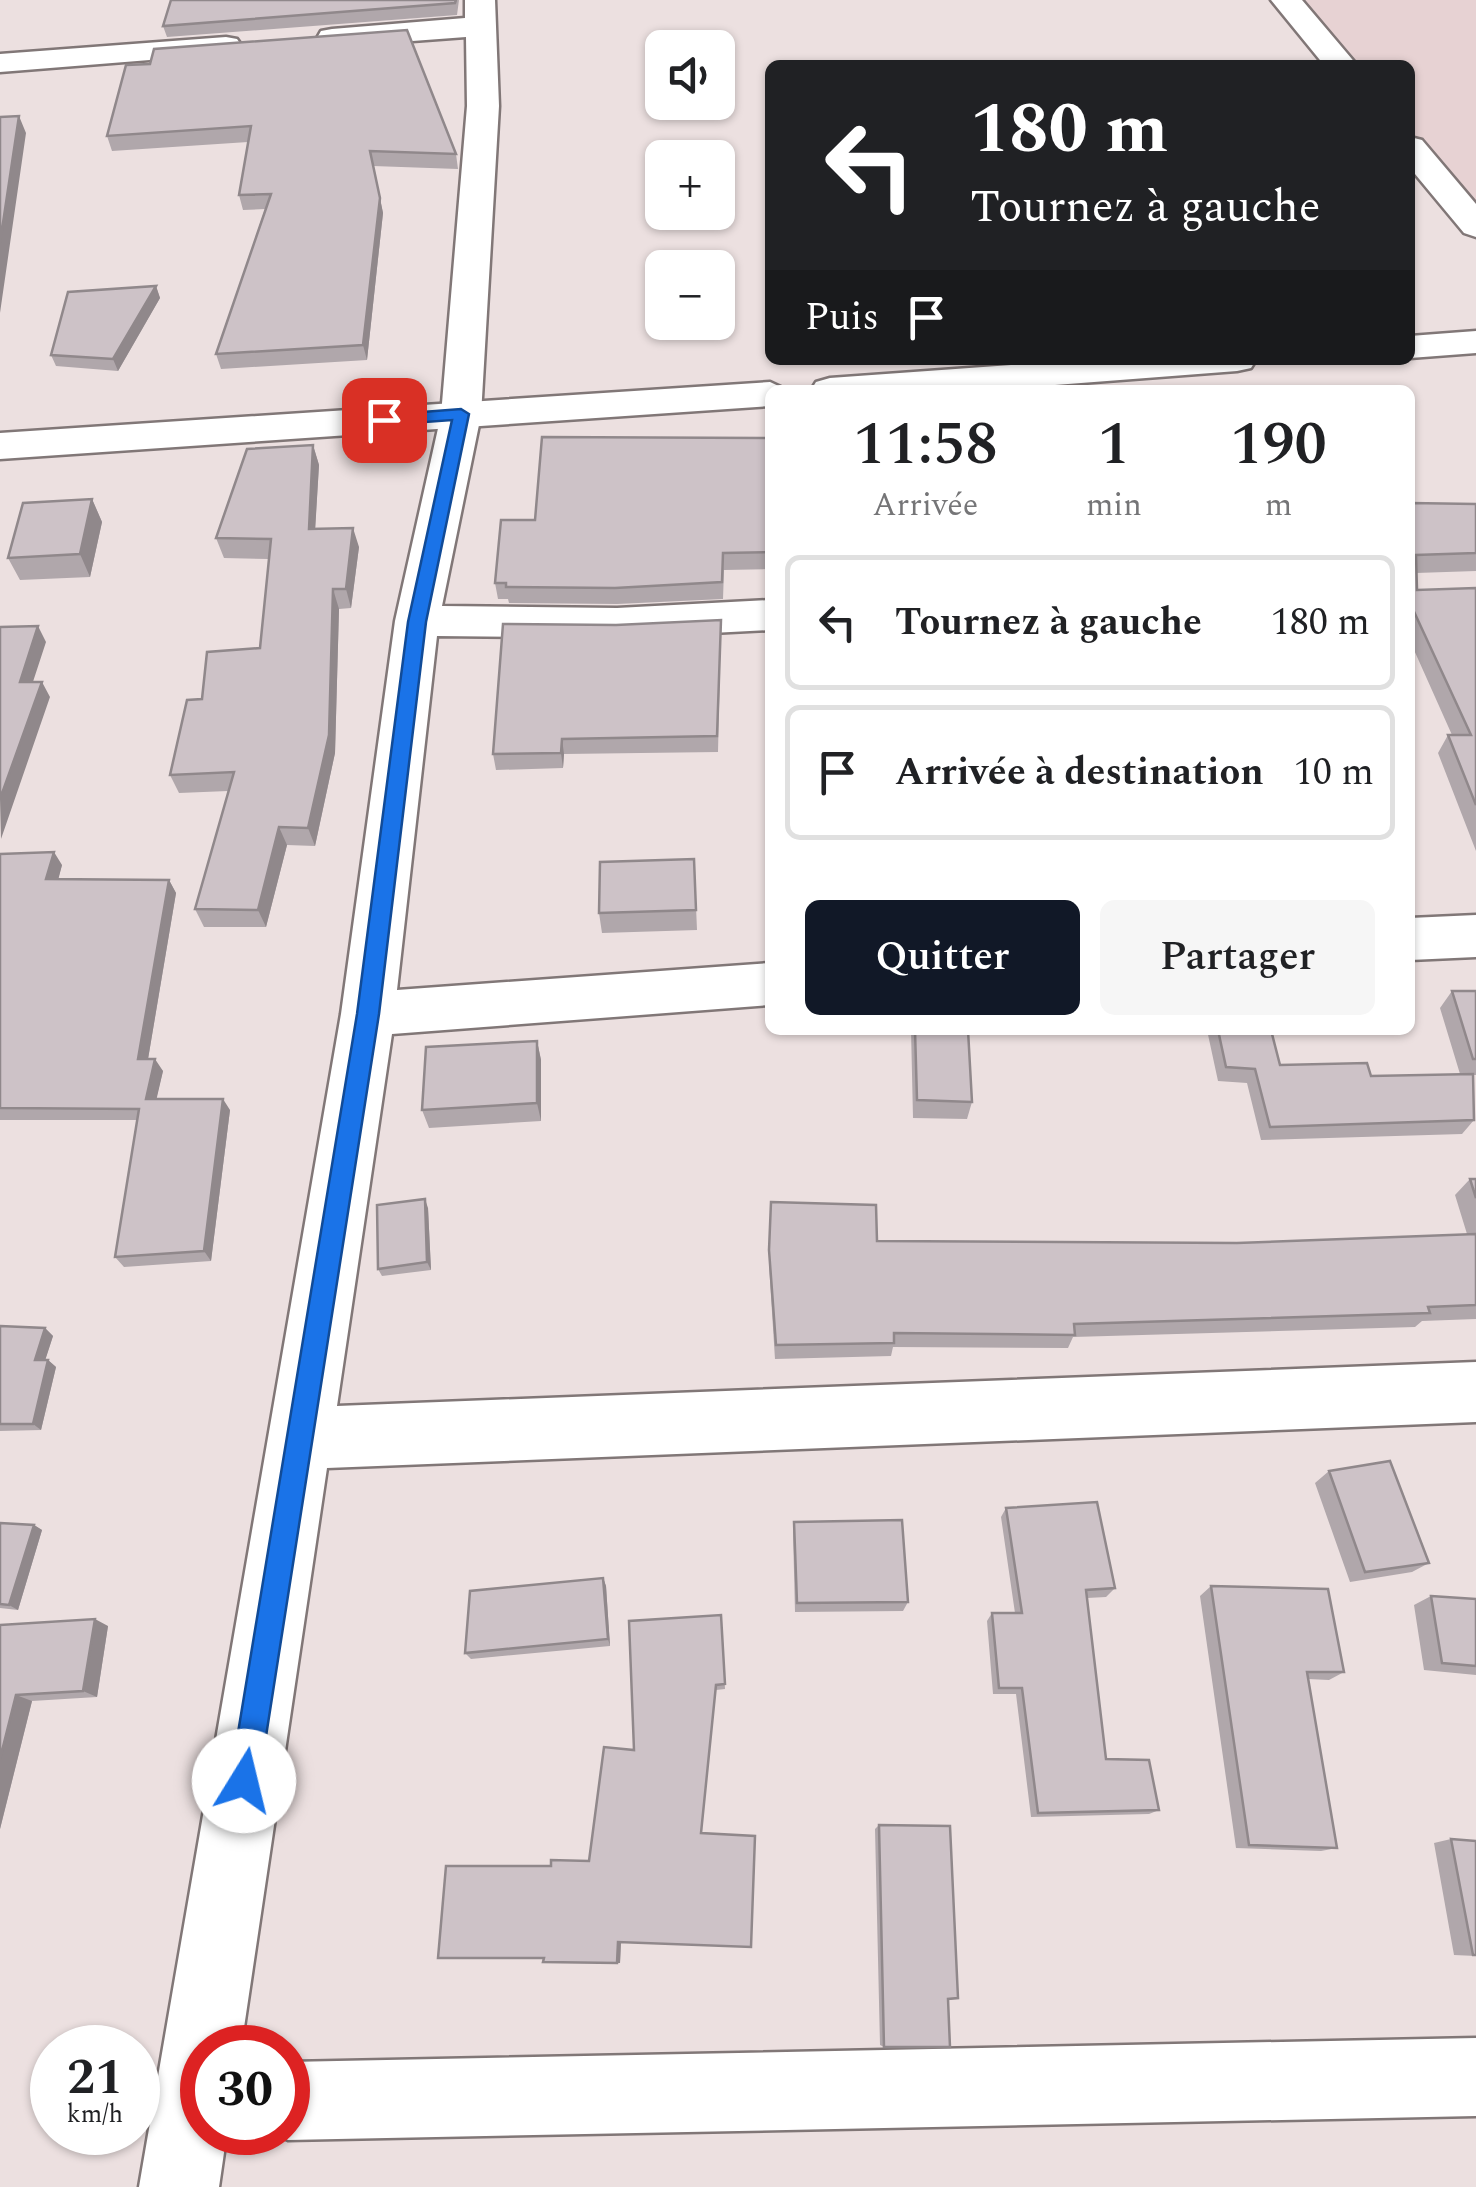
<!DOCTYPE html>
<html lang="fr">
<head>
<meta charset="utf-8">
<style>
	:root { --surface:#fff; --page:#f6f6f6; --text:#202124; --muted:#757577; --line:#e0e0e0; --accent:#111827 }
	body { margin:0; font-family:Spectral,serif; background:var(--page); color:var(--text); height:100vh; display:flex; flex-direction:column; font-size:38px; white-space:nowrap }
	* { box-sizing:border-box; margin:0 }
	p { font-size:32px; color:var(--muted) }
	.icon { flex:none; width:55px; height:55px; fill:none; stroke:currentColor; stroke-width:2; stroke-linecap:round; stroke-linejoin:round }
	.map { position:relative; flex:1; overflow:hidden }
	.panel { position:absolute; left:765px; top:385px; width:650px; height:650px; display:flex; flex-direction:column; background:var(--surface); border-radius:15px; box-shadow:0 2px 8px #0004 }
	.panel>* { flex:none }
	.hud { position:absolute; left:765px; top:60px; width:650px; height:305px; border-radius:15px; box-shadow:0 2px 8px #0004; background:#202124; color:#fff; overflow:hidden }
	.controls { position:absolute; left:645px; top:30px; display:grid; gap:20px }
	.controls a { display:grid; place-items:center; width:90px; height:90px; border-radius:15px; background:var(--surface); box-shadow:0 2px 8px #0004; font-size:50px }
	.speed { position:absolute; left:30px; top:2025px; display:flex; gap:20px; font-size:50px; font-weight:700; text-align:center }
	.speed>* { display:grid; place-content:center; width:130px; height:130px; border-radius:50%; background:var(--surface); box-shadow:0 2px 8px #0004; line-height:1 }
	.speed small { font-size:25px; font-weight:400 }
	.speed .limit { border:15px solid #d22; background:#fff; color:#111 }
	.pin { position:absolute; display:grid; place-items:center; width:85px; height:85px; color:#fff; margin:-42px; border-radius:20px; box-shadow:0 5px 15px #0006 }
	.me { position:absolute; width:110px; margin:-55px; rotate:9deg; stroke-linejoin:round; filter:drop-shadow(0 0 8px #0008) }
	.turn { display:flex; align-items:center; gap:35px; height:210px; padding:0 40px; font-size:45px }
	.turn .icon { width:130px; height:130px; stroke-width:2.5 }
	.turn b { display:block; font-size:70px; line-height:85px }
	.then { display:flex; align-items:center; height:95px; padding:0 40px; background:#0003; gap:20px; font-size:38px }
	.eta { display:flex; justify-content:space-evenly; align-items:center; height:170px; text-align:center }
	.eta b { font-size:60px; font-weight:600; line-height:70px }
	.button { display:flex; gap:20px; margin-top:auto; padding:20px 40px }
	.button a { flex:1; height:115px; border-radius:15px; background:var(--accent); color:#fff; font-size:40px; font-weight:600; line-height:115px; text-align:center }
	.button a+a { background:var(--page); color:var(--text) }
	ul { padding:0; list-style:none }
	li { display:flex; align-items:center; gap:30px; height:135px; margin:0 20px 15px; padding:0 20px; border:5px solid var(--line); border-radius:15px }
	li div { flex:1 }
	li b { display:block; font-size:38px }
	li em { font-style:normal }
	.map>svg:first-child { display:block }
	.built { fill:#e7d2d3 }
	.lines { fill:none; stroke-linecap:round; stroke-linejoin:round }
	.street-casing { stroke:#817777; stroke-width:5 }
	.secondary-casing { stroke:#817777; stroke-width:5 }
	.street { fill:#fff; fill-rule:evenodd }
	.secondary { fill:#fff; fill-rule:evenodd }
	.wall { fill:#b0a7ab }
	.shaded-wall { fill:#90888b }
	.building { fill:#cdc2c7; stroke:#90888b; stroke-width:2.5 }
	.route { fill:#1a73e8; stroke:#114b97; stroke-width:2.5 }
</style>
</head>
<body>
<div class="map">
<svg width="1476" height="2187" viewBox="0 0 1476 2187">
	<rect width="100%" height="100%" fill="#ece0e0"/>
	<path class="built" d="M1293,0H1476V214L1410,136V65H1349Z"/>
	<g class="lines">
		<g class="street-casing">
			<path id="street" d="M465,0H495L499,106L481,415L442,606L617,608L770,600V630L617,638L437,636L397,990L770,963V1005L392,1034L337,1406L1476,1362V1422L327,1468L241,2048H202V2132H227L219,2187H139L341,1014L395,621L441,415L467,106L466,37L332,47L321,45L317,38L321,31L332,29L465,18Z
				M1271,0H1302L1357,65H1324Z
				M226,37L237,39L242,46L237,53L0,72V54Z
				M1410,137L1422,140L1476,204V237L1464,233L1410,168Z
				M1476,915V957L1410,960V918Z
				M1476,2038V2116L288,2140L270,2132H288V2062Z"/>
		</g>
		<g class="secondary-casing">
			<path id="secondary" d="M1476,331V353L1410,358V336Z
				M1079,360H1256L1251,368L1237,371L989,390H811L816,382L830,378Z
				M770,382L787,390H770V406L0,459V433Z"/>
		</g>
		<use href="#street" class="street"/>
		<use href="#secondary" class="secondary"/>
	</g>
	<path class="wall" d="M459,0L457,15L167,37L163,26Z
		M126,65L456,154L458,169L373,166L383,213L367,360L221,369L216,354L265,209L243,210L239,195L248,142L112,151L107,136Z
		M156,286L160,298L118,371L56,366L51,355Z
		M770,438V569L724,570L723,599L617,604L509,603L508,599H498L495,583L535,520Z
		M313,445L319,465L315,529L359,547L351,608L339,609L335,753L315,846L287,845L266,927H204L195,909L228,791L179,793L170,775L202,699L260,648L269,559L224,558L216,538Z
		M92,499L102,522L90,577L20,580L8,558Z
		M1410,503L1476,504V571L1416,573L1417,590L1476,588V851L1438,753L1448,735H1452L1410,641Z
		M721,620L718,752L564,754L563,768L496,770L493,754L616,625Z
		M0,854L62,865L58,879L169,880L176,893L148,1059L163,1071L156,1099L230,1110L211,1261L124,1267L115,1257L137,1120H0Z
		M694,859L697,930L602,933L599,913Z
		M1452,991H1476V1075H1473L1474,1120L1462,1134L1261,1140L1247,1083L1218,1081L1207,1030H1271L1280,1065L1371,1076L1460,1074L1440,1008Z
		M911,1030H968L972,1102L967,1119L913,1118Z
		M537,1041L541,1060V1121L429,1128L422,1110Z
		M1470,1179H1476V1319L1422,1321L1415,1327L1073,1337L1068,1348L893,1347L891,1356L775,1359L769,1265L771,1202L877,1241L1237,1243L1467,1234L1455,1195Z
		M428,1208L431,1270L382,1276L378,1269Z
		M0,1326L45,1328L53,1336L45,1360H48L56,1367L41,1430L0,1431Z
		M1329,1471L1429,1563L1412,1572L1350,1582L1315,1483Z
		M1006,1508L1115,1588L1106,1597L1087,1598L1106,1759L1159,1810L1149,1814L1031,1817L1016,1694H993L987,1621L992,1613H1015L1001,1517Z
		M794,1522L908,1602L903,1611L795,1612L793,1532Z
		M0,1523L34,1525L42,1530L18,1610L0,1608Z
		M603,1578L606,1586L610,1646L471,1659L465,1653Z
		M1211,1586L1344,1672L1329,1680L1308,1679L1337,1848L1321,1851L1236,1848L1200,1596Z
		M1431,1596L1476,1599V1675L1424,1670L1414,1605Z
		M721,1615L725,1689L716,1690L621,1942L620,1963L551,1866L589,1861L634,1750Z
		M0,1625L108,1626L97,1697L32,1701L0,1829Z
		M879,1825L948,1999L884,2047L880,2045L875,1829Z
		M1451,1839L1476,1841V1956L1454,1955L1434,1843Z"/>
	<path class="shaded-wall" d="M19,116L26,133L0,313V243Z
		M380,198L383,213L367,360L363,345Z
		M156,286L160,298L118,371L113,359Z
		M313,445L319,465L314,549L309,529Z
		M92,499L102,522L90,577L80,554Z
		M353,528L359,547L351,608L346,589Z
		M333,589L339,609L335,753L315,846L308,828Z
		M38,626L46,642L28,697L20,682Z
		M42,682L50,697L1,839L0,799Z
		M562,739L564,754L563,768L561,753Z
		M279,827L287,845L266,927L258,910Z
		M54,852L62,865L55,892L46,879Z
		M169,880L176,893L146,1071L138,1059Z
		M537,1041L541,1060V1121L537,1103Z
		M155,1059L163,1071L154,1110L146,1099Z
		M223,1099L230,1110L211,1261L204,1251Z
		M425,1199L428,1208L431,1270L427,1262Z
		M45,1328L53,1336L43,1367L35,1360Z
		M48,1360L56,1367L41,1430L33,1424Z
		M34,1525L42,1530L18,1610L9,1605Z
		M603,1578L606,1586L610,1646L608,1639Z
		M95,1619L108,1626L97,1697L83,1691Z
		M16,1695L32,1701L0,1829V1759Z
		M618,1942H621L620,1963H617Z"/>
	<path class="building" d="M171,0H456L455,3L163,26Z
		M407,30L456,154L370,151L380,198L363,345L216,354L271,194L239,195L251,126L107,136L126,65L150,64L154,49Z
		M19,116L0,243V117Z
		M156,286L113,359L51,355L68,292Z
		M542,437L770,438V552L723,553L722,582L615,588L506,587V583H495L501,520H535Z
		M313,445L309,529L353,528L346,589H333L329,735L308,828L279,827L258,910L195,909L234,772L170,775L187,700L202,699L207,652L260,648L271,539L216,538L247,449Z
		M92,499L80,554L8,558L23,503Z
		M1410,503L1476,504V553L1416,555L1417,590L1476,588V805L1448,735H1471L1410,603Z
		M721,620L717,736L562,739L561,753L493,754L503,624L616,625Z
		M38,626L20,682H42L0,799V627Z
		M54,852L46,879L169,880L138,1059H155L146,1099H223L204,1251L115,1257L139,1109L0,1108V854Z
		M694,859L696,910L599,913L600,862Z
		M1452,991H1476V1059H1473Z
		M915,1030H968L972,1102L917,1100Z
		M1218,1030H1271L1280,1065L1367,1063L1371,1076L1473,1074L1474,1120L1270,1127L1255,1069L1226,1067Z
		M537,1041V1103L422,1110L426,1047Z
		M1470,1179H1476V1198Z
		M425,1199L427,1262L378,1269L377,1205Z
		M771,1202L876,1205L877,1241L1237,1243L1476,1234V1305L1428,1307L1430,1313L1074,1324L1075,1335L894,1333V1343L776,1345L769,1250Z
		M0,1326L45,1328L35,1360H48L33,1424H0Z
		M1390,1461L1429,1563L1365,1572L1329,1471Z
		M1097,1502L1115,1588L1086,1590L1106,1759L1149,1760L1159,1810L1038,1813L1022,1688H999L992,1613H1022L1006,1508Z
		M902,1520L908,1602L797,1603L794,1522Z
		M0,1523L34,1525L9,1605L0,1604Z
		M603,1578L608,1639L465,1653L470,1591Z
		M1211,1586L1328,1589L1344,1672H1307L1337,1848L1249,1845Z
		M1431,1596L1476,1599V1666L1442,1663Z
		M721,1615L725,1684L716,1685L701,1833L755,1836L751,1947L618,1942L617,1963L543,1962L544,1958H438L446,1866H551V1860L589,1861L604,1747L634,1750L629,1621Z
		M95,1619L83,1691L16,1695L0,1759V1625Z
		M879,1825L950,1826L958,1998L948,1999L950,2047H884Z
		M1451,1839L1476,1841V1955H1473Z"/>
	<path class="route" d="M461,409L469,414L426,622L379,1014L259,1781L255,1791L244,1795L234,1791L230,1781L357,1014L408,622L452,420L384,425L376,420L384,415Z"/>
</svg>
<div class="controls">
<a><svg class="icon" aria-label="sound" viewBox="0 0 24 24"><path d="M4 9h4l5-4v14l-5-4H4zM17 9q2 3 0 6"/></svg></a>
<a>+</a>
<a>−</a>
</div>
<div class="speed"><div>21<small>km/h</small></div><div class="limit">30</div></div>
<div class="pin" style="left:384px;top:420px;background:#d93025"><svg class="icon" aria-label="arrive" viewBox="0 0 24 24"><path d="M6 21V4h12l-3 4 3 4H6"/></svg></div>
<svg class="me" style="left:244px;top:1781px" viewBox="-20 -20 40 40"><circle r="19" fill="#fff"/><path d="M0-13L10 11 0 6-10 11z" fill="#1a73e8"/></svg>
<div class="hud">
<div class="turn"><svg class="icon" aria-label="left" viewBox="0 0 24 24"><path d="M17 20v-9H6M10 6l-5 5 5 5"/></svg><div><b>180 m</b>Tournez à gauche</div></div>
<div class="then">Puis<svg class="icon" aria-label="arrive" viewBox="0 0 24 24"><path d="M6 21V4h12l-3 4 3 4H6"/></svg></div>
</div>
<section class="panel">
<div class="eta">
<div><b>11:58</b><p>Arrivée</p></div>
<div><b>1</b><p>min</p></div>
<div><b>190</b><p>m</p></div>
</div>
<ul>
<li><svg class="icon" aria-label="left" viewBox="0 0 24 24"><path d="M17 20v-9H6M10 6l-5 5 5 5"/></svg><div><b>Tournez à gauche</b></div><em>180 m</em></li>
<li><svg class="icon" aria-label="arrive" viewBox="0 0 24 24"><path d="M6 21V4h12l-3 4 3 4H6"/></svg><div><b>Arrivée à destination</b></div><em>10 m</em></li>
</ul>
<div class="button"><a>Quitter</a><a>Partager</a></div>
</section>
</div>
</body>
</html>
